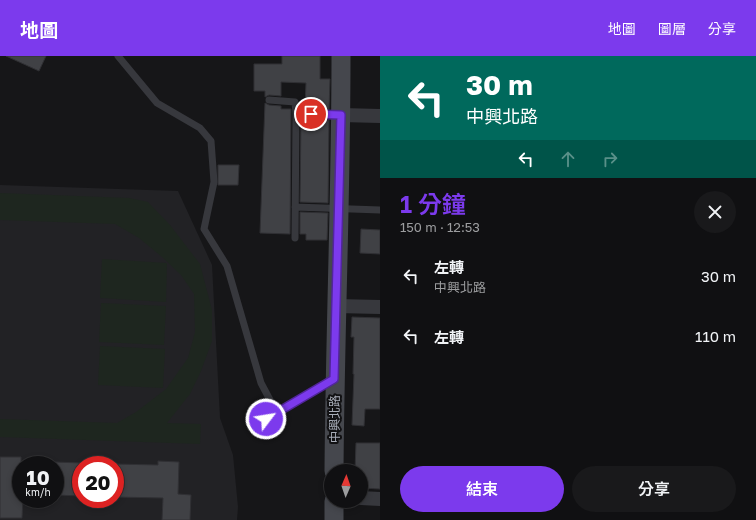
<!DOCTYPE html>
<html lang="zh-TW">
<head>
<meta charset="utf-8">
<style>
	:root { --surface:#101012; --page:#19191b; --text:#f1f3f6; --muted:#9c9d9f; --line:#303032; --accent:#7c3aed }
	body { margin:0; font-family:"Golos Text","Noto Sans TC",sans-serif; background:var(--page); color:var(--text); height:100vh; display:flex; flex-direction:column; font-size:15px; white-space:nowrap }
	* { box-sizing:border-box; margin:0 }
	p { font-size:13px; color:var(--muted) }
	.icon { flex:none; width:22px; height:22px; fill:none; stroke:currentColor; stroke-width:2; stroke-linecap:round; stroke-linejoin:round }
	.map { position:relative; flex:1; overflow:hidden }
	.side { display:flex; flex-direction:column; background:var(--surface); width:376px }
	.side>* { flex:none }
	.guide { background:#00695c; color:#fff; overflow:hidden }
	.needle { width:26px; rotate:2deg }
	.fabs { position:absolute; left:324px; top:408px; display:grid; gap:8px }
	.fabs a { display:grid; place-items:center; width:44px; height:44px; border-radius:50%; background:var(--surface); box-shadow:0 2px 6px #0003,0 0 0 1px var(--line); font-size:20px }
	.speed { position:absolute; left:12px; top:400px; display:flex; gap:8px; font-size:20px; font-weight:700; text-align:center }
	.speed>* { display:grid; place-content:center; width:52px; height:52px; border-radius:50%; background:var(--surface); box-shadow:0 2px 6px #0003,0 0 0 1px var(--line); line-height:1 }
	.speed small { font-size:10px; font-weight:400 }
	.speed .limit { border:6px solid #d22; background:#fff; color:#111 }
	.pin { position:absolute; display:grid; place-items:center; width:34px; height:34px; color:#fff; margin:-17px; border:2px solid #fff; border-radius:50%; box-shadow:0 1px 4px #0007 }
	.me { position:absolute; width:44px; margin:-22px; rotate:59deg; stroke-linejoin:round; filter:drop-shadow(0 0 3px #0008) }
	.turn { display:flex; align-items:center; gap:14px; height:84px; padding:0 20px; font-size:18px }
	.turn .icon { width:52px; height:52px; stroke-width:2.5 }
	.turn b { display:block; font-size:28px; line-height:34px }
	.lanes { display:flex; align-items:center; height:38px; padding:0 20px; background:#0003; justify-content:center; gap:20px; direction:ltr }
	.lanes .off { opacity:.35 }
	.round { display:grid; place-items:center; flex:none; width:42px; height:42px; border-radius:21px; background:var(--page) }
	.overview { display:flex; align-items:center; justify-content:space-between; height:68px; padding:0 20px }
	h1 { font-size:24px; font-weight:600; line-height:30px; color:var(--accent) }
	.primary-button { display:flex; gap:8px; margin-top:auto; padding:8px 20px }
	.primary-button a { flex:1; height:46px; border-radius:24px; background:var(--accent); color:#fff; font-size:16px; font-weight:600; line-height:46px; text-align:center }
	.primary-button a+a { background:var(--page); color:var(--text) }
	ul { padding:0; list-style:none }
	li { display:flex; align-items:center; gap:12px; height:60px; padding:0 20px }
	li div { flex:1 }
	li b { display:block; font-size:15px }
	li em { font-style:normal }
	header { display:flex; align-items:center; gap:24px; box-sizing:border-box; height:56px; padding:0 20px; background:var(--accent); color:#fff }
	header strong { font-size:19px }
	nav { display:flex; gap:22px; margin-inline-start:auto; font-size:14px }
	main { display:flex; flex:1; min-height:0 }
	.map>svg:first-child { display:block }
	.built { fill:#222225; fill-rule:evenodd }
	.green { fill:#1e261f }
	.building { fill:#404145; stroke:#303034 }
	.lines { fill:none; stroke-linecap:round; stroke-linejoin:round }
	.lane { stroke:#37383d; stroke-width:7 }
	.street { stroke:#37383d; stroke-width:14 }
	.secondary { stroke:#45474d; stroke-width:19 }
	.route-casing { stroke:#51269a; stroke-width:10 }
	.route { stroke:#7c3aed; stroke-width:7 }
	.labels { text-anchor:middle; dominant-baseline:central; stroke-width:4; stroke-linejoin:round; paint-order:stroke }
	.street-label { font-size:12px; fill:#a8adb8; stroke:#111113 }
</style>
</head>
<body>
<header>
<strong>地圖</strong>
<nav><a>地圖</a><a>圖層</a><a>分享</a></nav>
</header>
<main>
<div class="map">
<svg width="380" height="464" viewBox="0 0 380 464">
	<rect width="100%" height="100%" fill="#161618"/>
	<path class="built" d="M0,129L178,135L212,209L220,362L233,399L238,451L237,464H0ZM21,409H55V443H21ZM81,409H115V443H81Z"/>
	<path class="green" d="M0,137L129,142L148,146L170,169L200,208L212,254V285L201,315L190,338L167,367L201,368L200,388L0,381V363L117,367L136,356L166,333L188,302L195,276L194,238L181,219L162,201L139,182L115,168L0,164Z
		M102,203L167,207L166,246L100,242Z
		M101,247L166,250L164,289L99,286Z
		M100,290L165,293L163,332L98,329Z"/>
	<path class="building" d="M6,0H46L39,15Z
		M282,0H320V23H330L329,54L305,53L306,27L281,26V40L269,39L265,41V35H254V8H282Z
		M265,47L269,49L281,50V53H291L290,178L260,177Z
		M301,63L329,64L328,147L300,146Z
		M218,109H239L238,129H218Z
		M300,156L328,157L327,184H306V178H300Z
		M361,173L380,174V198L360,197Z
		M352,261L380,262V353H365L364,370L352,369L354,318H353L354,281H351Z
		M356,387H380V433L361,432V415H355Z
		M0,401H21V443H23L22,462H0Z
		M158,405L179,406L178,438L191,439L190,464H162L163,442L115,441V408L158,409Z
		M55,406L81,407V440L55,439Z"/>
	<g class="lines">
		<path class="lane" d="M118,0L157,47L200,72L211,85L214,126L204,173L227,210L261,327L277,357
			M269,44L295,46L296,58L341,59
			M295,151L380,154
			M295,182L296,58
			M266,363L333,324"/>
		<path class="street" d="M341,59L380,60
			M336,250L380,251
			M361,442L380,443"/>
		<path class="secondary" d="M334,415C335,277 341,138 341,0
			M334,445V464"/>
	</g>
	<g class="lines">
		<g class="route-casing">
			<path id="route" d="M266,363L334,323L341,59L311,58"/>
		</g>
		<use href="#route" class="route"/>
	</g>
	<g class="labels">
		<g class="street-label">
			<text transform="translate(334 363) rotate(-90)">中興北路</text>
		</g>
	</g>
</svg>
<div class="fabs">
<a><svg class="needle" viewBox="-14 -14 28 28"><path d="M0-13l5 13h-10z" fill="#e53935"/><path d="M0 13l5-13h-10z" fill="#9c9d9f"/></svg></a>
</div>
<div class="speed"><div>10<small>km/h</small></div><div class="limit">20</div></div>
<div class="pin" style="left:311px;top:58px;background:#d93025"><svg class="icon" aria-label="arrive" viewBox="0 0 24 24"><path d="M6 21V4h12l-3 4 3 4H6"/></svg></div>
<svg class="me" style="left:266px;top:363px" viewBox="-20 -20 40 40"><circle r="17" fill="#7c3aed" stroke="#fff" stroke-width="3"/><path d="M0-11L8 9 0 5-8 9z" fill="#fff"/></svg>
</div>
<section class="side">
<div class="guide">
<div class="turn"><svg class="icon" aria-label="left" viewBox="0 0 24 24"><path d="M17 20v-9H6M10 6l-5 5 5 5"/></svg><div><b>30 m</b>中興北路</div></div>
<div class="lanes"><svg class="icon" aria-label="left" viewBox="0 0 24 24"><path d="M17 20v-9H6M10 6l-5 5 5 5"/></svg><svg class="icon off" aria-label="ahead" viewBox="0 0 24 24"><path d="M12 20V5M6 11l6-6 6 6"/></svg><svg class="icon off" aria-label="right" viewBox="0 0 24 24"><path d="M7 20v-9h11M14 6l5 5-5 5"/></svg></div>
</div>
<div class="overview"><div><h1>1 分鐘</h1><p>150 m · 12:53</p></div><a class="round"><svg class="icon" aria-label="close" viewBox="0 0 24 24"><path d="M6 6l12 12M18 6L6 18"/></svg></a></div>
<ul>
<li><svg class="icon" aria-label="left" viewBox="0 0 24 24"><path d="M17 20v-9H6M10 6l-5 5 5 5"/></svg><div><b>左轉</b><p>中興北路</p></div><em>30 m</em></li>
<li><svg class="icon" aria-label="left" viewBox="0 0 24 24"><path d="M17 20v-9H6M10 6l-5 5 5 5"/></svg><div><b>左轉</b></div><em>110 m</em></li>
</ul>
<div class="primary-button"><a>結束</a><a>分享</a></div>
</section>
</main>
</body>
</html>
